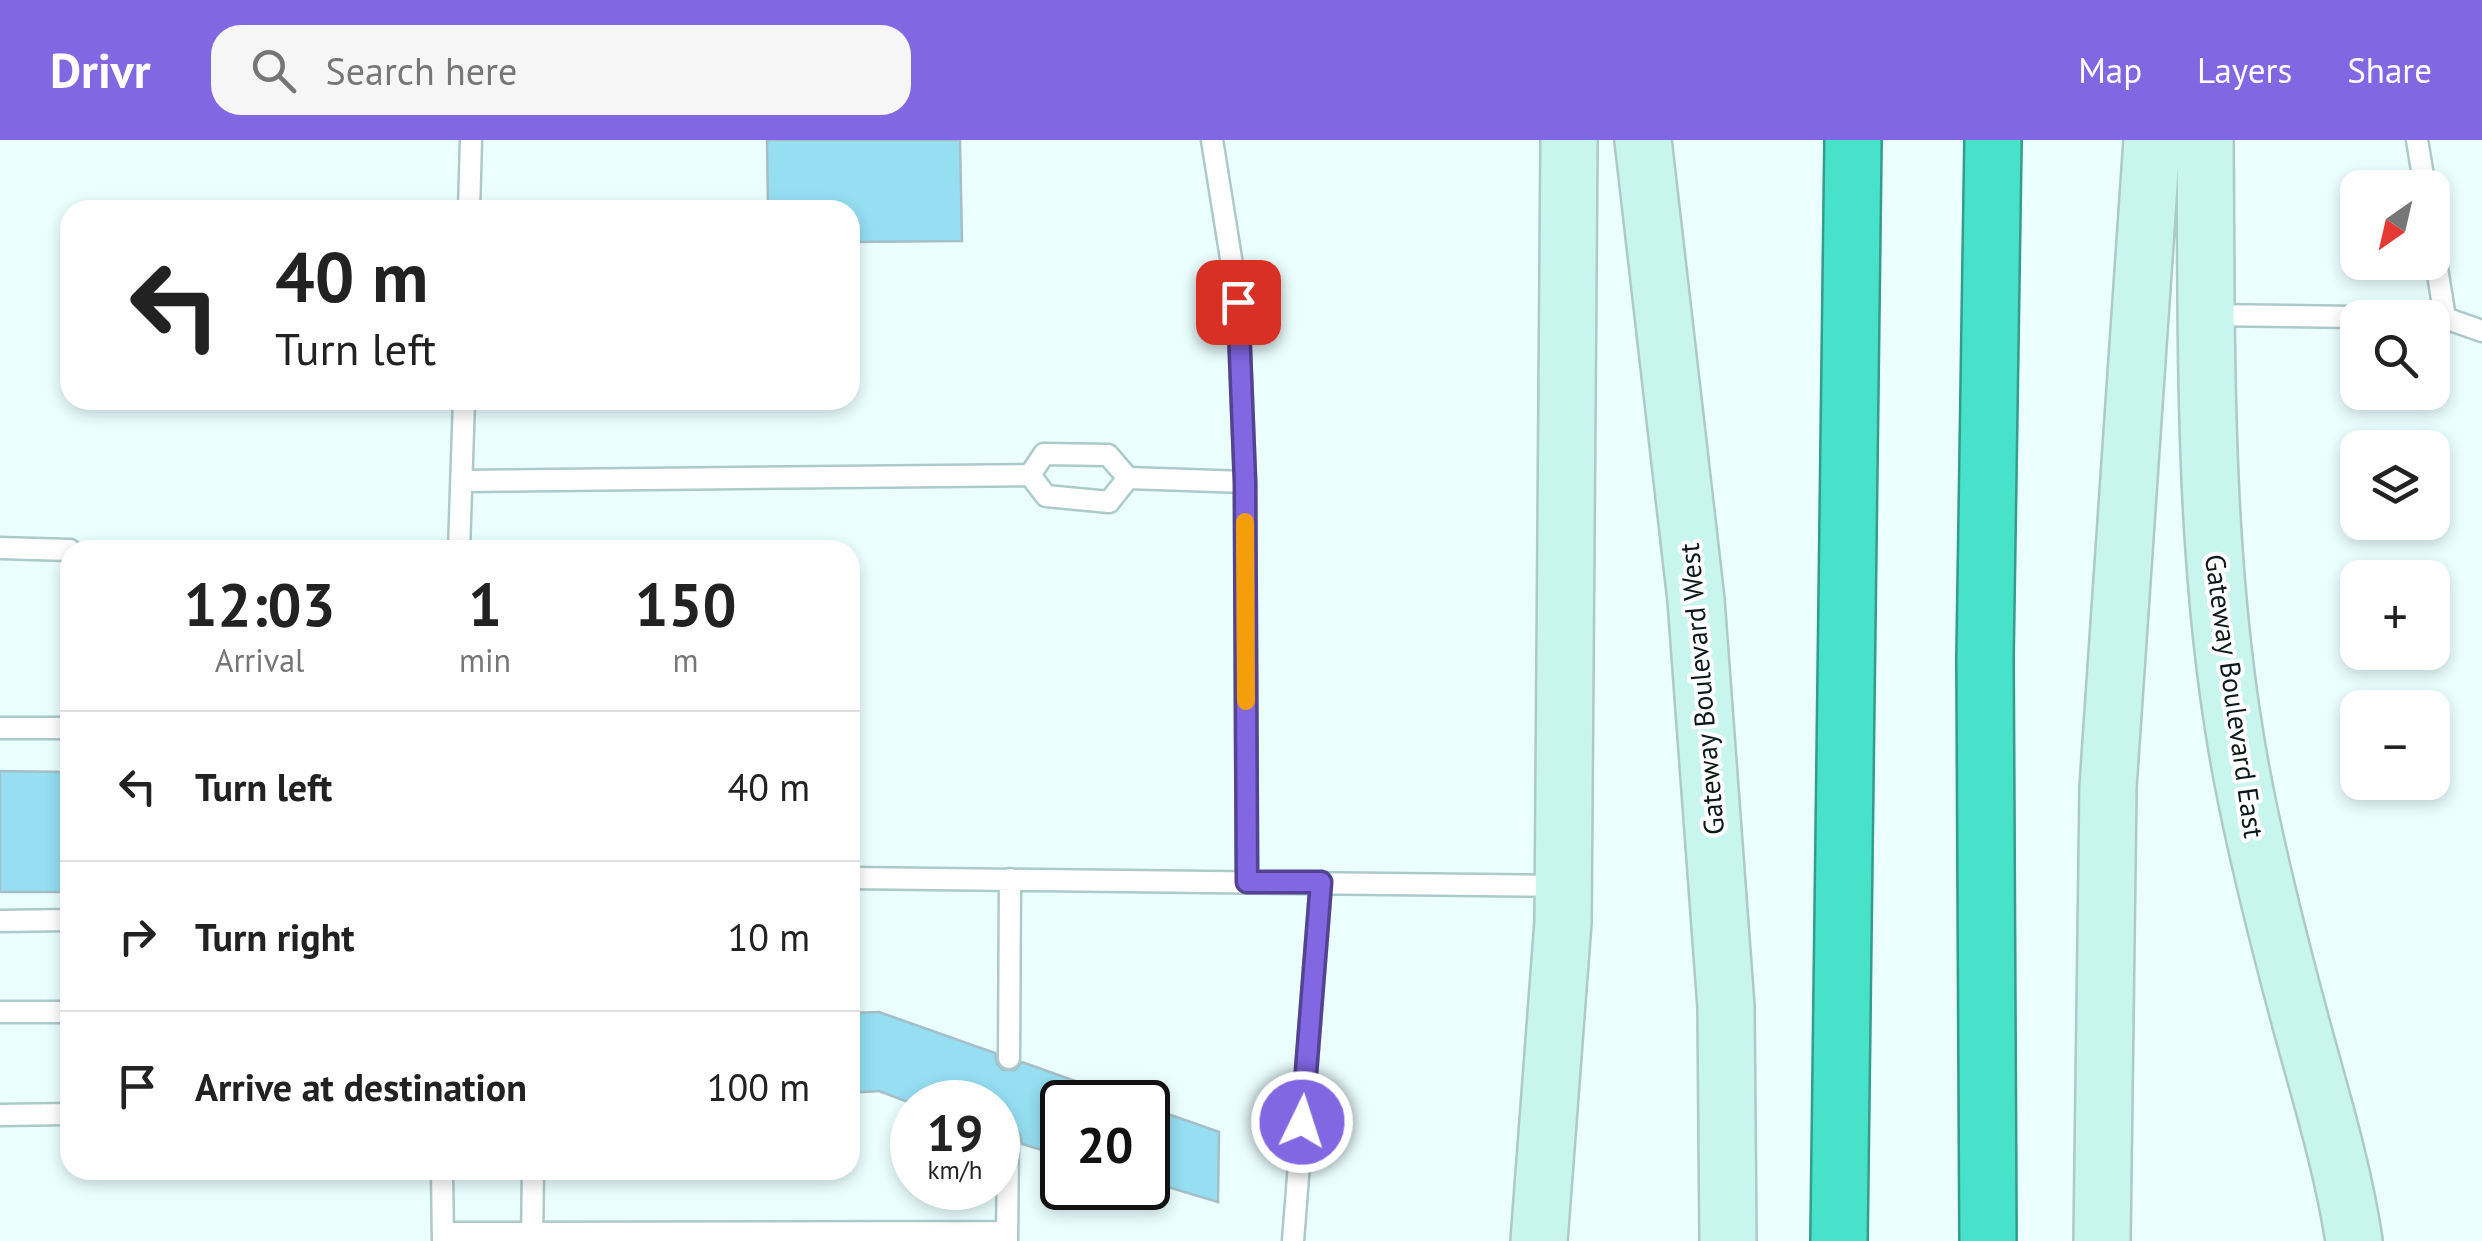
<!DOCTYPE html>
<html lang="en">
<head>
<meta charset="utf-8">
<style>
	:root { --surface:#fff; --page:#f6f6f6; --text:#222; --muted:#767676; --line:#e0e0e0; --accent:#8267e2 }
	body { margin:0; font-family:"PT Sans",sans-serif; background:var(--page); color:var(--text); height:100vh; display:flex; flex-direction:column; font-size:38px; white-space:nowrap }
	* { box-sizing:border-box; margin:0 }
	p { font-size:32px; color:var(--muted) }
	.icon { flex:none; width:55px; height:55px; fill:none; stroke:currentColor; stroke-width:2; stroke-linecap:round; stroke-linejoin:round }
	.map { position:relative; flex:1; overflow:hidden }
	.drawer { position:absolute; left:60px; top:400px; width:800px; height:640px; display:flex; flex-direction:column; background:var(--surface); border-radius:30px; box-shadow:0 5px 15px #0003 }
	.drawer>* { flex:none }
	.top-card { position:absolute; left:60px; top:60px; width:800px; height:210px; border-radius:30px; box-shadow:0 5px 15px #0003; background:#fff; color:var(--text); overflow:hidden }
	.needle { width:65px; rotate:214deg }
	.controls { position:absolute; left:2340px; top:30px; display:grid; gap:20px }
	.controls a { display:grid; place-items:center; width:110px; height:110px; border-radius:20px; background:var(--surface); box-shadow:0 5px 15px #0003; font-size:50px }
	.speed { position:absolute; left:890px; top:940px; display:flex; gap:20px; font-size:50px; font-weight:700; text-align:center }
	.speed>* { display:grid; place-content:center; width:130px; height:130px; border-radius:50%; background:var(--surface); box-shadow:0 5px 15px #0003; line-height:1 }
	.speed small { font-size:25px; font-weight:400 }
	.speed .limit { border:5px solid #111; border-radius:15px; background:#fff; color:#111 }
	.pin { position:absolute; display:grid; place-items:center; width:85px; height:85px; color:#fff; margin:-42px; border-radius:20px; box-shadow:0 5px 15px #0006 }
	.me { position:absolute; width:110px; margin:-55px; rotate:4deg; stroke-linejoin:round; filter:drop-shadow(0 0 8px #0008) }
	.turn { display:flex; align-items:center; gap:35px; height:210px; padding:0 50px; font-size:45px }
	.turn .icon { width:130px; height:130px; stroke-width:2.5 }
	.turn b { display:block; font-size:70px; line-height:85px }
	.eta { display:flex; justify-content:space-evenly; align-items:center; height:170px; text-align:center }
	.eta b { font-size:60px; font-weight:700; line-height:70px }
	ul { padding:0; list-style:none }
	li { display:flex; align-items:center; gap:30px; height:150px; padding:0 50px; border-top:2px solid var(--line) }
	li div { flex:1 }
	li b { display:block; font-size:38px }
	li em { font-style:normal }
	header { display:flex; align-items:center; gap:60px; box-sizing:border-box; height:140px; padding:0 50px; background:var(--accent); color:#fff }
	header strong { font-size:48px }
	nav { display:flex; gap:55px; margin-inline-start:auto; font-size:35px }
	.search { width:700px; height:90px; background:var(--page); display:flex; align-items:center; gap:25px; box-sizing:border-box; padding:0 35px; border-radius:30px; color:var(--muted); font-size:38px }
	.map>svg:first-child { display:block }
	.building { fill:#96def2; stroke:#a4bfc7; stroke-width:2.5 }
	.lines { fill:none; stroke-linecap:round; stroke-linejoin:round }
	.service-casing { stroke:#adcacb; stroke-width:25 }
	.secondary-casing { stroke:#adcacb; stroke-width:60 }
	.motorway-casing { stroke:#339c8c; stroke-width:60 }
	.service { stroke:#fff; stroke-width:20 }
	.secondary { stroke:#c8f6ef; stroke-width:55 }
	.motorway { stroke:#48e2ca; stroke-width:55 }
	.route-casing { stroke:#544393; stroke-width:25 }
	.route { stroke:#8267e2; stroke-width:18 }
	.slow { stroke:#f59e0b; stroke-width:18 }
	.labels { text-anchor:middle; dominant-baseline:central; stroke-width:8; stroke-linejoin:round; paint-order:stroke }
	.street-label { font-size:28px; fill:#0d1919; stroke:#fff }
</style>
</head>
<body>
<header>
<strong>Drivr</strong>
<div class="search"><svg class="icon" aria-label="search" viewBox="0 0 24 24"><circle cx="10" cy="10" r="6"/><path d="M15 15l6 6"/></svg>Search here</div>
<nav><a>Map</a><a>Layers</a><a>Share</a></nav>
</header>
<div class="map">
<svg width="2482" height="1101" viewBox="0 0 2482 1101">
	<rect width="100%" height="100%" fill="#ecffff"/>
	<path class="building" d="M767,0H960L962,101L850,102V70H768Z
		M0,631L70,632V752H0Z
		M879,872L995,913L997,924L1003,930H1015L1022,922L1123,958L1122,962H1062V1016L1022,1004L1020,994L1014,988L998,992V962H908L879,951L850,953V873Z
		M1148,967L1219,992L1218,1062L1148,1041Z"/>
	<g class="lines">
		<g class="service-casing">
			<path id="service" d="M1212,0L1238,162L1245,342L1247,742
				M2417,0L2425,48
				M469,70L471,0
				M2432,97L2445,178H2432
				M2209,175L2425,178
				M2445,178L2482,191
				M1030,335L1044,314L1108,315L1128,338L1245,342
				M1030,335L1046,356L1109,362L1128,338
				M462,341L1030,335
				M0,408L70,410
				M459,410L464,260
				M0,588H70
				M850,738L1562,746
				M0,781L70,780
				M0,872H70
				M1009,918L1010,739
				M0,975L70,974
				M442,1030L443,1101
				M443,1093L1007,1092
				M532,1101L533,1030
				M1007,1101L1008,1000
				M1293,1101L1321,742"/>
		</g>
		<g class="secondary-casing">
			<path id="secondary" d="M1643,0L1696,460L1726,867L1728,1101
				M2205,0C2207,213 2202,426 2242,636C2259,726 2282,814 2306,902C2324,967 2344,1034 2354,1101
				M1539,1101L1563,782L1569,0
				M2102,1101L2108,647L2152,0"/>
		</g>
		<g class="motorway-casing">
			<path id="motorway" d="M1839,1101L1853,0
				M1988,1101L1985,518L1993,0"/>
		</g>
		<use href="#service" class="service"/>
		<use href="#secondary" class="secondary"/>
		<use href="#motorway" class="motorway"/>
	</g>
	<g class="lines">
		<g class="route-casing">
			<path id="route" d="M1238,162L1245,342L1247,742H1321L1302,982"/>
		</g>
		<use href="#route" class="route"/>
		<path class="slow" d="M1245,382L1246,561"/>
	</g>
	<g class="labels">
		<g class="street-label">
			<text transform="translate(1701 549) rotate(-95)">Gateway Boulevard West</text>
			<text transform="translate(2235 556) rotate(82)">Gateway Boulevard East</text>
		</g>
	</g>
</svg>
<div class="controls">
<a><svg class="needle" viewBox="-14 -14 28 28"><path d="M0-13l5 13h-10z" fill="#e53935"/><path d="M0 13l5-13h-10z" fill="#767676"/></svg></a>
<a><svg class="icon" aria-label="search" viewBox="0 0 24 24"><circle cx="10" cy="10" r="6"/><path d="M15 15l6 6"/></svg></a>
<a><svg class="icon" aria-label="layers" viewBox="0 0 24 24"><path d="M12 4l9 5-9 5-9-5zM3 14l9 5 9-5"/></svg></a>
<a>+</a>
<a>−</a>
</div>
<div class="speed"><div>19<small>km/h</small></div><div class="limit">20</div></div>
<div class="pin" style="left:1238px;top:162px;background:#d93025"><svg class="icon" aria-label="arrive" viewBox="0 0 24 24"><path d="M6 21V4h12l-3 4 3 4H6"/></svg></div>
<svg class="me" style="left:1302px;top:982px" viewBox="-20 -20 40 40"><circle r="17" fill="#8267e2" stroke="#fff" stroke-width="3"/><path d="M0-11L8 9 0 5-8 9z" fill="#fff"/></svg>
<div class="top-card">
<div class="turn"><svg class="icon" aria-label="left" viewBox="0 0 24 24"><path d="M17 20v-9H6M10 6l-5 5 5 5"/></svg><div><b>40 m</b>Turn left</div></div>
</div>
<section class="drawer">
<div class="eta">
<div><b>12:03</b><p>Arrival</p></div>
<div><b>1</b><p>min</p></div>
<div><b>150</b><p>m</p></div>
</div>
<ul>
<li><svg class="icon" aria-label="left" viewBox="0 0 24 24"><path d="M17 20v-9H6M10 6l-5 5 5 5"/></svg><div><b>Turn left</b></div><em>40 m</em></li>
<li><svg class="icon" aria-label="right" viewBox="0 0 24 24"><path d="M7 20v-9h11M14 6l5 5-5 5"/></svg><div><b>Turn right</b></div><em>10 m</em></li>
<li><svg class="icon" aria-label="arrive" viewBox="0 0 24 24"><path d="M6 21V4h12l-3 4 3 4H6"/></svg><div><b>Arrive at destination</b></div><em>100 m</em></li>
</ul>
</section>
</div>
</body>
</html>
